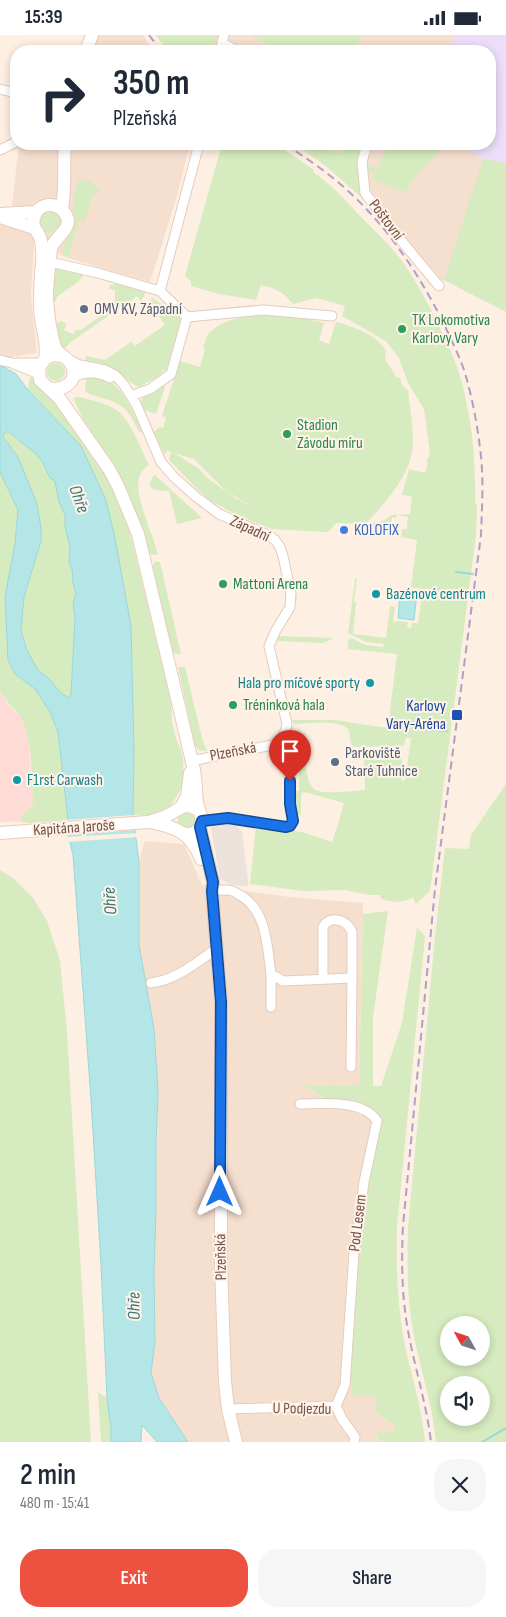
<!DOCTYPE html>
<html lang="en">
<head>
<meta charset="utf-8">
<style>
	:root { --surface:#fff; --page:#f6f6f7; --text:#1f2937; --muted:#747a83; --accent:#ed5240 }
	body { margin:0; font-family:"Sofia Sans Condensed",sans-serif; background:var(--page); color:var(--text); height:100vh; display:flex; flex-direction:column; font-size:19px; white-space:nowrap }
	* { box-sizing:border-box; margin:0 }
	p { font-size:16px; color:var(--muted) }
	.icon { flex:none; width:28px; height:28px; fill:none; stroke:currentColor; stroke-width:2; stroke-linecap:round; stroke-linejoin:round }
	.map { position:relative; height:1407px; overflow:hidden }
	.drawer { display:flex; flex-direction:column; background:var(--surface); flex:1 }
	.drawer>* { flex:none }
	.guide { position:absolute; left:10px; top:10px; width:486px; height:105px; border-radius:20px; box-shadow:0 2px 8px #0003; background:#fff; color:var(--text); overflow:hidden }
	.needle { width:32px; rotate:310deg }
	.buttons { position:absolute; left:440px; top:1281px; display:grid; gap:10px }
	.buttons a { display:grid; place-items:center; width:50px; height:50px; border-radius:50%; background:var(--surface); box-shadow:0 2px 8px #0003; font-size:25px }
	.pin { position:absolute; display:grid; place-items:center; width:42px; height:42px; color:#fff; margin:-51px -21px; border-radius:50% 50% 50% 0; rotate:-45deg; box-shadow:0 0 5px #0007 }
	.pin .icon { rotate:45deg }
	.me { position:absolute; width:55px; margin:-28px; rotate:0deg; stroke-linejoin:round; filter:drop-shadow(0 0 4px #0008) }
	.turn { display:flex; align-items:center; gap:18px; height:105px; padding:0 20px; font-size:22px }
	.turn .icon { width:65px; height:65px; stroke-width:2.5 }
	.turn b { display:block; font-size:35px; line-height:42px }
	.round { display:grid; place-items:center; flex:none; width:52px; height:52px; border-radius:20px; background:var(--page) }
	.summary { display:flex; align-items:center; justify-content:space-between; height:85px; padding:0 20px }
	h1 { font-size:30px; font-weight:600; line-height:38px }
	.primary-button { display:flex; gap:10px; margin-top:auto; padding:10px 20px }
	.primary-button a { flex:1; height:58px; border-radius:20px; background:var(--accent); color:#fff; font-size:20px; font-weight:600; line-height:58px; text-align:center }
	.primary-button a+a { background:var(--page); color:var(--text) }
	.status { display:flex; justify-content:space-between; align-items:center; height:35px; padding:0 25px; background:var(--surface); direction:ltr }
	.status svg { height:14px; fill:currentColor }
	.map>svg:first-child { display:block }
	.residential { fill:#f5dfcf }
	.commercial { fill:#fedbd4 }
	.industrial { fill:#ebe2dc }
	.education { fill:#ecdef9 }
	.green { fill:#d6ebbf; fill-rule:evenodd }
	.water { fill:#b5e6e7; stroke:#9ad7d9; fill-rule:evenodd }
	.pier { fill:#fdefe1 }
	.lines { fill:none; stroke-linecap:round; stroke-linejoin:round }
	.stream { stroke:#9ad7d9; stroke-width:2 }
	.street-casing { stroke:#e3ccbf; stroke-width:11 }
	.secondary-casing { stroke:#e9ccbc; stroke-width:14 }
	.street { stroke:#fff; stroke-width:9 }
	.secondary { stroke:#fff; stroke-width:12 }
	.rail { stroke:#b09fc6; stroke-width:2; stroke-dasharray:8 5; stroke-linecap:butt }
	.route-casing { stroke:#114b97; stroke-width:12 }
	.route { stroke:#1a73e8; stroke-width:9 }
	.service-dot { fill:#5c6f8a; stroke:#fff3e8; stroke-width:2 }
	.leisure-dot { fill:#2e9e5b; stroke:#fff3e8; stroke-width:2 }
	.shop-dot { fill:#3f7fe0; stroke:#fff3e8; stroke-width:2 }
	.culture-dot { fill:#0f9aa8; stroke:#fff3e8; stroke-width:2 }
	.transit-dot { fill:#1a4fb4; stroke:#fff3e8; stroke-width:2 }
	.labels { text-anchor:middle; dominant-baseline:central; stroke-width:4; stroke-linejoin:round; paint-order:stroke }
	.street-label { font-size:16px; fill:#755247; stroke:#fff3e8 }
	.service-label { font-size:16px; fill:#4e5e75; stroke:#fff3e8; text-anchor:start }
	.leisure-label { font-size:16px; fill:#27864d; stroke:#fff3e8; text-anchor:start }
	.shop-label { font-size:16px; fill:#366cbe; stroke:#fff3e8; text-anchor:start }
	.culture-label { font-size:16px; fill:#0d838f; stroke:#fff3e8; text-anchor:start }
	.transit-label { font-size:16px; fill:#164399; stroke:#fff3e8; text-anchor:end }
	.water-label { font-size:18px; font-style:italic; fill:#3a787c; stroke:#fff3e8 }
</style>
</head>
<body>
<div class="status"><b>15:39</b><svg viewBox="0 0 49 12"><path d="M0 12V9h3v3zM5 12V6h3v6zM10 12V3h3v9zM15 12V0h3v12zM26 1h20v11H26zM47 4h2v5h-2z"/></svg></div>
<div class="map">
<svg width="506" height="1407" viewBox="0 0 506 1407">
	<rect width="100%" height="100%" fill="#fdefe1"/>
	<path class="residential" d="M86,0H143L154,16H81Z
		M156,0H506V277L444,245L429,249L412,222L370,170L326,131L295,109H490V16H168Z
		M19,109H190L175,168L150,247L68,223L34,209L31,261L37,318L7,323V334L0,330V187H10Z
		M145,806L184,809L202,850L289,862L363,868L359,1050L305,1052L340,1072L366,1082L381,1086L376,1377L395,1390L392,1397L375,1399L380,1407H188L159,1363L151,1338L155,1307L154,1236L156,1175L158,1057L154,994L139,910V827Z"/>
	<path class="commercial" d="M0,655L7,668L22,684L28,700L33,769L23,781V786L0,787Z"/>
	<path class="industrial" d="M229,785L236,790L242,797L248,845V851L232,850L220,844L210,788Z"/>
	<path class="education" d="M457,0H506V128L483,124L459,109H490V16H427L430,10L450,13Z"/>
	<path class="green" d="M156,0H217L215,9H212L210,16H168Z
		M250,0H362L356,13L363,16H278Z
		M222,109H276L314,135L313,137C332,150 347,167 363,184C377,198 392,212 404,229C416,246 427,266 436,285C445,303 454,322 460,341C472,383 476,426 475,469L477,470L476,500L430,856L416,869L413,862C402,869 393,867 381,864L380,860H369L345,855L304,856L250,849L256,791L302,797L332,807L338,789L344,768L305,757L301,758V780H295L293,756H299V727L290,726L286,706L290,699L302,698L305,699C306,714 302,751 318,756C328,759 354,756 365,755L364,720H366L367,725L391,724V721L396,720L400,722L404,730L401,745L405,746L411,703H406L404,710L399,713L398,711L354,712L351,709L349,695C339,683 308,689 294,689L292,685H334L388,693L397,619L348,614V607L351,603L366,610L383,612L384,609L366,607L348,598L355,544L357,543L354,567H356L353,599L386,603L390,571L395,572L393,587H396L397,586L408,587L407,592L411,593L412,588H418L423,554L411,552L417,505L401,502L402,494H407L408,482L397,480L396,483L392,482L391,492L395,493L391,497H388V492L374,490L373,496H358L362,492L358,489L336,488L328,497L272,494L237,480L211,466L196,453L169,425L171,417L167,415L165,420L153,398L159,392L163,393L166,382L162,381L180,326L200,332L205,315L203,312C205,308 206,302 209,298C235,272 291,280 324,288L319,305L329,309L336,287C353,291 376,300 386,315L385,324L397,343L400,342L402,351L408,355C410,375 415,398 412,417C407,446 382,470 364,491L376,487H381L392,480L410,479L412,461L402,460L409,434L425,438L428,428L426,427L430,419L424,374L408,348L399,323L386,306L342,281L345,271L316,263L293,269C282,256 277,254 261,250L256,265L219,259L191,251V246L185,241ZM174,418L194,424L227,457L254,472L235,463L209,444L198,433Z
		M295,109H327L325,112L338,119L344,109H365L360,125L370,170L326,131Z
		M388,109H446L415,142L405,157L401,155L400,156L372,144L375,140L365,134L367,130L377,134Z
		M483,124L506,128V275L505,276L444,245Z
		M79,144L89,147V144L101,156L92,162L85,186L79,185L68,223L63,219L62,215L73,192V164Z
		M39 187a11 11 0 1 1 22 0a11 11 0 1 1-22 0Z
		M53,232C62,237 73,234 82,239L83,241L78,247L58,261L55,267H53Z
		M117,249L144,255L145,259L141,266L137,261L72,306L65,313L61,312L55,293L58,287L61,286L67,289L64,295L73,299L76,295H81L108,276L109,271H115V255L109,254V253L111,250Z
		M152,263L178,279L181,286L166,336L164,335L159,341L139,352C130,349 124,340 116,335C107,328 96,327 85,326L86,321L105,325L131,307L135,311L165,290L152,271L148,274L146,271Z
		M47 337a9 9 0 1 1 18 0a9 9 0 1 1-18 0Z
		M87,341C122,340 129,372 143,397H139C129,376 124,369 102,363C96,361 91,360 86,357L85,352Z
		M32,342L41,354L52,361L97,424L113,453L121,471L132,506L171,666L172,687L176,704L181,715L183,725L184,749L170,772L165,776L150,780H133L134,716L131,591L81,411L28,355L29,345Z
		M163,350L165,352L156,379L142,374L140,368L144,361Z
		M79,362C90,365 103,367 113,373C130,381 140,413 149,430C144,433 141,437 139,442C134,461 153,500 158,519L153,520L147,516L115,432L83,384L73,363Z
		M6,397H9L36,419L55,445L59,467L65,480L70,512L69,527L72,534L73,547L76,559L73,568L75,583L71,660L69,663L61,658L49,644L37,634L27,615L21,596L24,562L41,506L18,422L3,402V400Z
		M0,437L18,475L15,508L5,562L8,625L15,639L35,654L50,677L58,697L68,785L28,788L18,786H22V781L33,769C31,743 33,710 23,687C18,676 6,668 0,655Z
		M154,440L156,441L202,483L177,489L169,456C160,455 142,457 154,440Z
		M155,527H160L181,619C177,620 174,619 172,615L152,533Z
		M278,601L334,603L323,608L279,606L274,604Z
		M178,632H185L202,703L207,716L199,715L195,711Z
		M506,749V1407H436C433,1373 422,1340 415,1306C407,1268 407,1230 408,1192L435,902L445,813L469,814L471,800ZM449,1290H481V1322H449ZM449,1350H481V1382H449Z
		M178 785a9 9 0 1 1 18 0a9 9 0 1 1-18 0Z
		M0,835L13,843L33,863L47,886L60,926L67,997L91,1407H0Z
		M388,876L373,982V1051H381L402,988L417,893L425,901L397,1191C396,1230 397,1267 404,1306C411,1340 422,1373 425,1407H380L375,1398L392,1397L395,1390L376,1377L375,1361L353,1360L350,1340L358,1211L366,1143L380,1086L340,1072L304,1051L359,1050L363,879Z
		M98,1357L107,1363L111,1394V1407H101Z"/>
	<path class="water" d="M0,330L16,339L28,355L81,411L106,465L115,503L131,591L134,716L133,780L139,827V910L154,994L158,1057L156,1107V1175L154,1236L155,1307L151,1338L159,1363L188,1407H157L142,1390L141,1407H111V1394L107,1363L101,1230L91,1064L73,820L68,800V785L58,697L50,677L35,654L15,639L8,625L5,562L15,508L18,475L0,437ZM6,397H9L36,419L43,428L50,443L55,446L59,467L65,480V491L70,512L69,527L72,534L73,548L76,559L73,568L75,583L71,660L69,663L61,658L49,644L37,634L27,615L21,596L24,562L41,506V493L37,469L18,422L3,402V400Z
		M400,557L417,559L414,585L398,583Z"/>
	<path class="pier" d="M135,780L137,795L65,800V785Z
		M138,798V802L67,807L66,802Z"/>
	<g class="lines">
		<path class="stream" d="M456,537L473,539
			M422,694L447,696
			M482,1407L506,1393"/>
		<g class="street-casing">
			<path id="street" d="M222,8L237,16
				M220,16L224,0
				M0,54L16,58
				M48,109L65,111
				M367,109L362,127L365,158L404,209L439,251
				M0,115L16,107
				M50,227L98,238L160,256L187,282L263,275L332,281
				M160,256L199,109
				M0,325L12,328L39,339
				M69,325L80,330L105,335L115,340L124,350L136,369L161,427L174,442L195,461L219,479L268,500L275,505L280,512L283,521L291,559L290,572L275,597L269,611L287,689C286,697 283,703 277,709
				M17,328H41
				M72,343C84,336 99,337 110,343
				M131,361L150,354L171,339L187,282
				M191,726L277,709
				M202,786L229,783L286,792L290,791L293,786L290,769V726L283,714L277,709
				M212,856C217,855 222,855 227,855C231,855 235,857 238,859C267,874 267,910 271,939L283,946L352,943L351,1032
				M271,939V972
				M323,944V892C330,879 347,885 352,897V943
				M151,948C176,945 196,928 216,914
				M300,1069C323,1069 363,1064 377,1086L364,1147L354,1218L345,1350L336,1371
				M336,1371L342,1384L355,1402L354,1407
				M228,1374L336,1371"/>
		</g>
		<g class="secondary-casing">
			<path id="secondary" d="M86,16L92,0
				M62,174C66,152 63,131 65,109
				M0,179L36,177
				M0,182L34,193
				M62,321L53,320L45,324L39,333L40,345L60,364L109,434L118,451L138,499L194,735C196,746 196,757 197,767C198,773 201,777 201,783C203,794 194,800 184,799
				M45,324C48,310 43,297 41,283C39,268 40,253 41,238C42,230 43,222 42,215C42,211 41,204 39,200C36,195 32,191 34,183C36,175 42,170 50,170C55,170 60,172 63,176C78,192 54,201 51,214C49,230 47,247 47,263C48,280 50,296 55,312C58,321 69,322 72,331C79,347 62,357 49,353
				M181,772L187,761L190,738
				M150,787C177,792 191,798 201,824
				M200,792L213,847L212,856L221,967V1230L225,1347L228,1374L236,1407
				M0,798L148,787C155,785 162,783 168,780C181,774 185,766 199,776"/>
		</g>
		<use href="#street" class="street"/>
		<use href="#secondary" class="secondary"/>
		<path class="rail" d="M149,0L161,16
			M285,109C306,123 327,137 346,154C388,192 419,239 444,289C451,305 460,322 465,338C472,362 477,388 480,413C484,442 482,471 481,500L435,854L403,1191C401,1230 402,1268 410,1306C417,1340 427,1373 431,1407"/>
	</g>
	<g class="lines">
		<g class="route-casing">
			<path id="route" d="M220,1157L221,967L212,856L213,847L200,792L202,786L228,783L286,792L290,791L293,786L290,769V746"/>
		</g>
		<use href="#route" class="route"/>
	</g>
	<g class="service-dot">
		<circle cx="84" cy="274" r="5"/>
		<circle cx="335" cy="727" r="5"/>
	</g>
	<g class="leisure-dot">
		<circle cx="402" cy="294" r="5"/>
		<circle cx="287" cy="399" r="5"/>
		<circle cx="223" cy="549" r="5"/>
		<circle cx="233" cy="670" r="5"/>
	</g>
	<circle class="shop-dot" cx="344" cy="495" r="5"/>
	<g class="culture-dot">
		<circle cx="376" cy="559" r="5"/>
		<circle cx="370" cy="648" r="5"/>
		<circle cx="17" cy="745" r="5"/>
	</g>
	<rect class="transit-dot" x="451" y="674" width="12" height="12" rx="2.5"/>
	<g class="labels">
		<g class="street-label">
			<text transform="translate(386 185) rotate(53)">Poštovní</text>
			<text transform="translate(250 494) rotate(25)">Západní</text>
			<text transform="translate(233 717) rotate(-11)">Plzeňská</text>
			<text transform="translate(74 793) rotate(-4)">Kapitána Jaroše</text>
			<text transform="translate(358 1188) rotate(-83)">Pod Lesem</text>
			<text transform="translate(221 1222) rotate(-91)">Plzeňská</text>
			<text transform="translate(302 1374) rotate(1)">U Podjezdu</text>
		</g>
		<g class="service-label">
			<text x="94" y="274">OMV KV, Západní</text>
			<text x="345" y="718">Parkoviště<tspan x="345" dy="18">Staré Tuhnice</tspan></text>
		</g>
		<g class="leisure-label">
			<text x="412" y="285">TK Lokomotiva<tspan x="412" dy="18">Karlovy Vary</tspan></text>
			<text x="297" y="390">Stadion<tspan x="297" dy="18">Závodu míru</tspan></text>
			<text x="233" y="549">Mattoni Arena</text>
			<text x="243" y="670">Tréninková hala</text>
		</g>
		<g class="shop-label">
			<text x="354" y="495">KOLOFIX</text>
		</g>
		<g class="culture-label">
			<text x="386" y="559">Bazénové centrum</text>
			<text x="360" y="648" text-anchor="end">Hala pro míčové sporty</text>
			<text x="27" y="745">F1rst Carwash</text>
		</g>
		<g class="transit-label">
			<text x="446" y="671">Karlovy<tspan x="446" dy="18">Vary-Aréna</tspan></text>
		</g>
		<g class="water-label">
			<text transform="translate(79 464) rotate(70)">Ohře</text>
			<text transform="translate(110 866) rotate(-94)">Ohře</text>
			<text transform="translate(134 1271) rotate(-91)">Ohře</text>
		</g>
	</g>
</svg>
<div class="buttons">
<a><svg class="needle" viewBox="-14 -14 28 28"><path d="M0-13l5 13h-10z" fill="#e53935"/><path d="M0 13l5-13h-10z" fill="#747a83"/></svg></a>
<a><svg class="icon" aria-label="sound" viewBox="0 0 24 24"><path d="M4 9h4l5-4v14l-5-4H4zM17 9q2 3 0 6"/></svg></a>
</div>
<div class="pin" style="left:290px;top:746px;background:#d93025"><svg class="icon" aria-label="arrive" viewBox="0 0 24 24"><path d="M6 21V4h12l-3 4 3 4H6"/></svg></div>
<svg class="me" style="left:220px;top:1157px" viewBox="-20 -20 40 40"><path d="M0-17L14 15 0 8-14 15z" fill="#1a73e8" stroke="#fff" stroke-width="4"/></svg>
<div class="guide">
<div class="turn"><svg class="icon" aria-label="right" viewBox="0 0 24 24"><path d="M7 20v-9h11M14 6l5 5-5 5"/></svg><div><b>350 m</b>Plzeňská</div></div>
</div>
</div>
<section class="drawer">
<div class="summary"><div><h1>2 min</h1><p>480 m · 15:41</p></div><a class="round"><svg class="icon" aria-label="close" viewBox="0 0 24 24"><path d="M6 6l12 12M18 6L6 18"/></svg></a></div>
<div class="primary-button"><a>Exit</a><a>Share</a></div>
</section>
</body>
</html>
